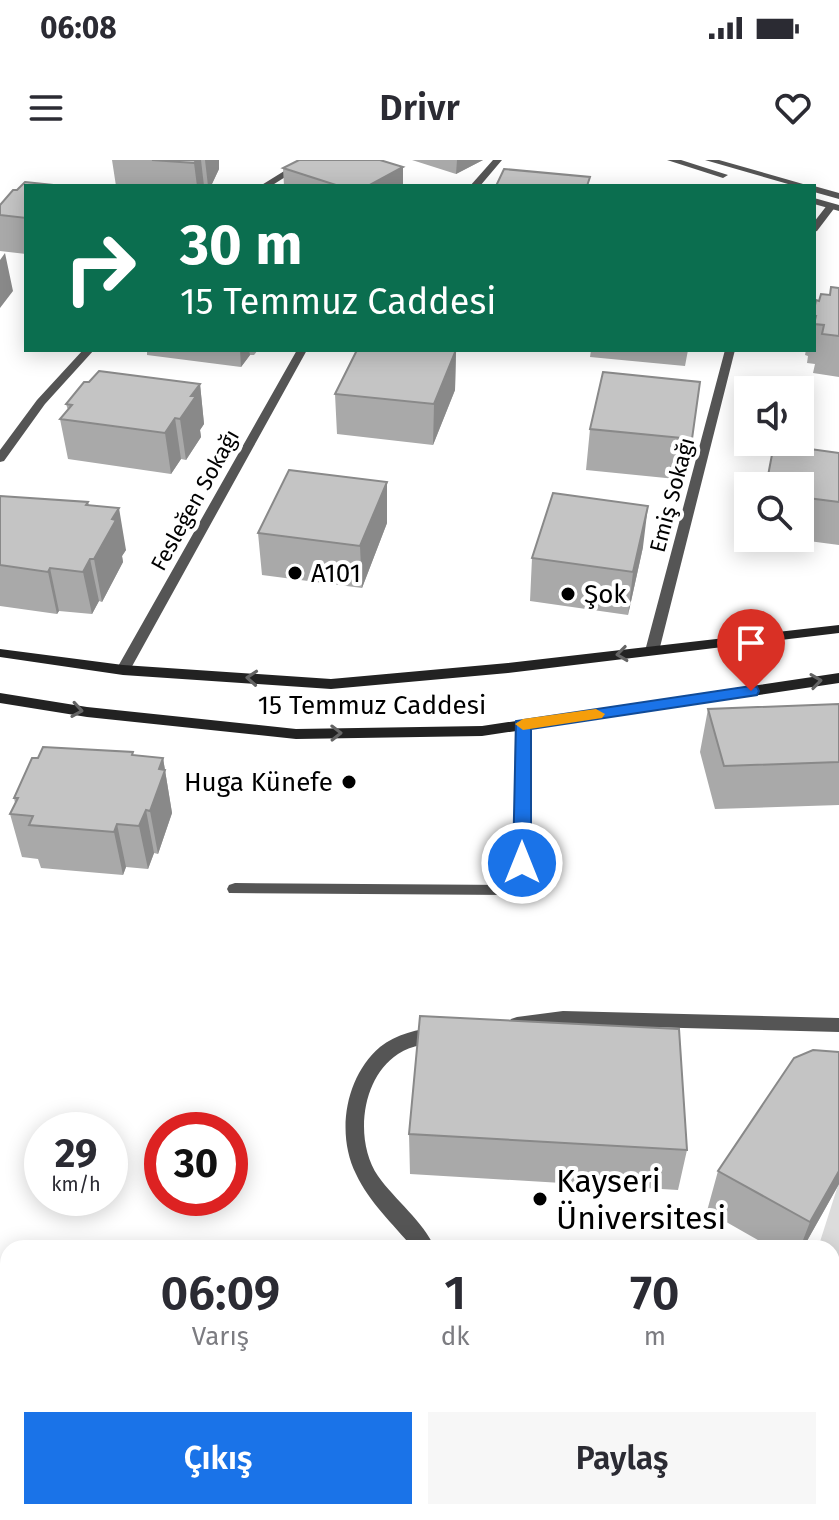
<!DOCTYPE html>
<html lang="tr">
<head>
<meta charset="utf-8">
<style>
	:root { --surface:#fff; --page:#f7f7f7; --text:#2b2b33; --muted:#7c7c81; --accent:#1a73e8 }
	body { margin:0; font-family:"Fira Sans",sans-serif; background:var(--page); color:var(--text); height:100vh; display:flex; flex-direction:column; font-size:30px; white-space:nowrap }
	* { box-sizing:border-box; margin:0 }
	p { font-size:26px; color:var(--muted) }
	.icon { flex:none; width:44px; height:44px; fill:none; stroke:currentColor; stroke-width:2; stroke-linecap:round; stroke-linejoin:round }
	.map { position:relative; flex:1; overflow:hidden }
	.panel { position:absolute; left:0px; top:1080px; width:840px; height:280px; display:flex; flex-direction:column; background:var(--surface); border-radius:24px 24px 0 0; box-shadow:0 4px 20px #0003 }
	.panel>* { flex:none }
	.hud { position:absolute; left:24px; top:24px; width:792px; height:168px; border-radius:0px; box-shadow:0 4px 20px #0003; background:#0b6e4f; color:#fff; overflow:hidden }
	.tools { position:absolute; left:734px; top:216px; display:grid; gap:16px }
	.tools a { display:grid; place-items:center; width:80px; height:80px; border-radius:0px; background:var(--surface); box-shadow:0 4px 20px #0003; font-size:40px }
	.speed { position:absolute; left:24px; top:952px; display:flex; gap:16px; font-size:40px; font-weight:700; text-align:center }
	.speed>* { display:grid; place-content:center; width:104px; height:104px; border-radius:50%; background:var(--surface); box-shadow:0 4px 20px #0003; line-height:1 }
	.speed small { font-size:20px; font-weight:400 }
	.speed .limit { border:12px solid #d22; background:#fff; color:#111 }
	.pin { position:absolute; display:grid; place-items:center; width:68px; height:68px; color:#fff; margin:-82px -34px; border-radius:50% 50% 50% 0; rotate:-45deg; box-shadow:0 0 8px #0007 }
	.pin .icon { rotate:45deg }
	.me { position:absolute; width:88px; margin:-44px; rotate:0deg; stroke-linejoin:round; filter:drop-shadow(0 0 6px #0008) }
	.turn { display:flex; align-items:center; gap:28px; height:168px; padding:0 24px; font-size:36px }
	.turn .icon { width:104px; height:104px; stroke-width:2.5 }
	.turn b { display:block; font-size:56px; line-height:68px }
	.eta { display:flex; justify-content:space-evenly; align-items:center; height:136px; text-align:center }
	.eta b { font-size:48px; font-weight:600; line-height:56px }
	.button { display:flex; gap:16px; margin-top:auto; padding:16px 24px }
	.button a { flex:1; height:92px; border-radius:0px; background:var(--accent); color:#fff; font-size:32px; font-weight:600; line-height:92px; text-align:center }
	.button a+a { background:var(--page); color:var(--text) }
	.status { display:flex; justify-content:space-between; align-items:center; height:56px; padding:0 40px; background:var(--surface); direction:ltr }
	.status svg { height:22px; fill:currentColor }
	header { display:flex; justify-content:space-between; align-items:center; height:104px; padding:0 24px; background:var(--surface); font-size:36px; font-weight:600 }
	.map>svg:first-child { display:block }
	.green { fill:#dcdcdc }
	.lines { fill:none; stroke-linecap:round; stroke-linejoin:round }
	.minor { fill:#555; fill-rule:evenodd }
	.tertiary { fill:#555; fill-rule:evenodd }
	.secondary { fill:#222; fill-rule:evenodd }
	.wall { fill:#a9a9a9 }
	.shaded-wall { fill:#898989 }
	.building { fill:#c4c4c4; stroke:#898989; stroke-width:2 }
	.oneway { stroke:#646464 }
	.route { fill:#1a73e8; stroke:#114b97; stroke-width:2 }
	.slow { fill:#f59e0b }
	.poi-dot { fill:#000; stroke:#fff; stroke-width:3 }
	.labels { text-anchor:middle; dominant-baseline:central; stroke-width:8; stroke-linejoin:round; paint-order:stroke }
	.far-street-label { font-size:22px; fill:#000; stroke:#fff }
	.poi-label { font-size:26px; fill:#000; stroke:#fff; text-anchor:start }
	.street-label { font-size:26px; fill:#000; stroke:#fff }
	.near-poi-label { font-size:32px; fill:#000; stroke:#fff; text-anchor:start }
</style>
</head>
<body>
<div class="status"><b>06:08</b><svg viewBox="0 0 49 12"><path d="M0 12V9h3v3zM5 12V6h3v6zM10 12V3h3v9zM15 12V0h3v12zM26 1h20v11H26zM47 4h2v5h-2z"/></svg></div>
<header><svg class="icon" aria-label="menu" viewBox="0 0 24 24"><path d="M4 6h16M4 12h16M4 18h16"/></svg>Drivr<svg class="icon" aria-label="heart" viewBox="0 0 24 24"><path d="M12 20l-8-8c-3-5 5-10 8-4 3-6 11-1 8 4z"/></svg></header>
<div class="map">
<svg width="839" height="1360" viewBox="0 0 839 1360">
	<rect width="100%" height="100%" fill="#fff"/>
	<path class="green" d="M839,1022V1132L832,1127V1088H818Z"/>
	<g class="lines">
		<path class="minor" d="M302,0H312L271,26H260Z
			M493,0H502L480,26H470Z
			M828,44L836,46L817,71L814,72V62Z
			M83,190H94L45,244L4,301L0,302V290L37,240Z
			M297,190H307L130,510L128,513H118L116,510Z
			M725,190H735L659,491L652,495L645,491Z
			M522,560L529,565L530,731L528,735L229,733L227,729L229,725L235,723L514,725L515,565Z
			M563,851L839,858V872L563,865L517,871L511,869L508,864L511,859L517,857Z
			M438,867L444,869L447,874L444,879C428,885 413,884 398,894C361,918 354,981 378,1016C395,1040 423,1061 435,1088H413C393,1064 369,1042 356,1014C336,974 345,917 380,887C396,874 418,869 438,867Z
			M832,1196L839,1198V1221L832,1219Z
			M265,1352H291L288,1360H261Z
			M468,1352H495L499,1360H471Z"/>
		<path class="tertiary" d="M667,0H681L728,15L723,18Z
			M705,0H719L810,26H795Z
			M814,26L839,33V39L814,32Z
			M814,38L839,45V51L814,44Z"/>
		<path class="secondary" d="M839,465V473L508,513L331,529L123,515L0,497V489L123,505L331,519L508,503Z
			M839,513V523L482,576L296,579L87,557L0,543V533L87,547L296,569L482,566Z"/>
	</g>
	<path class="wall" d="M112,0H219V9L211,26H116Z
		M412,0H483L456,14Z
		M283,8L403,26H284Z
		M26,26V94L0,91V45L17,30Z
		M839,128V217L813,213L815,204L807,203L808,196L805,195L806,190H814V150L819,141Z
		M147,190H258L254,195H250L241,207L147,195Z
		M456,190L455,230L433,285L337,274L335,234Z
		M591,190H688L685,206L590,197Z
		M700,222L686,320L586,310L590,269Z
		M200,224L204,264L200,270L201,277L186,300L181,299L171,314L68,299L60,259L68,250L66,244Z
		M839,293V385L786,378H800V326Z
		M0,336L88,342L89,345L126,390L122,396L123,402L102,442L99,441L92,454L59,451L57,454L0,446Z
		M387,363L362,428L262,415L258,373Z
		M643,387L628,455L530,441L532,398Z
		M839,544V645L715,649L700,592L708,549Z
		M134,595L163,598L172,653L158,694L154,693L148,709L126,707L123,715L41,708L38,699L22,697L10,654L15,643L14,638Z
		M409,974L687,990L678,1030L410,1014Z
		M718,1011L839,1024L803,1088H772L707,1051Z
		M555,1352H832L839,1360H564Z"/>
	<path class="shaded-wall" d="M197,0H201L204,26H197L194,3Z
		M205,0H219V9L211,26H208Z
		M457,0H483L456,14Z
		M403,7V26H368Z
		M5,93L13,131L0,148V100Z
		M240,190H249L250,195L241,207Z
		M456,190L455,230L433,285L434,244Z
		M200,224L204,264L200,270L201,277L186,300L180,259L191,236Z
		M175,258L181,299L171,314L165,273Z
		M387,322V363L362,428L360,386Z
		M648,346L643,387L628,455L633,412Z
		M119,348L126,390L122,396L123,402L102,442L94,399L112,359Z
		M90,399L99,441L92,454L83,412Z
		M50,408L59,451L57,454L48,412Z
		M163,598L172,653L158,694L150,651L159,609Z
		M146,650L154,693L148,709L139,666Z
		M117,664L126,707L123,715L114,672Z
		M839,1011V1024L803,1088H800L810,1062Z"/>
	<path class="building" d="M152,0H197L194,3Z
		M299,0H380L403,7L368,26H339L283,8Z
		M504,9L590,17L587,26H496Z
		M25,22L63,26H26V58L0,55V45L13,30H17Z
		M831,127L839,128V176L822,174L824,165L814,164L816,156H814V150L816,140L819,141L821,134L830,135Z
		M357,190H456L434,244L335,234Z
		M99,211L200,224L191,236H196L180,259L175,258L165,273L60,259L72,245L66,244L84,222H89Z
		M603,212L700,222L692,279L590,269Z
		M774,284L839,293V342L800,337V326H766Z
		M289,310L387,322L360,386L258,373Z
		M553,333L648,346L633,412L532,398Z
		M0,336L88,342L86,345L119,348L112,359L116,360L94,399H90L83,412L50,408L48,412L0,405Z
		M839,544V602L724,606L708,549Z
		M43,587L133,592L132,595L163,598L159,609L165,610L150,651L146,650L139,666L117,664L114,672L29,665L33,656L10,654L18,638H14L32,598H38Z
		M420,856L679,869L687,990L409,974Z
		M813,890L839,892V1011L810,1062L718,1011L794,898Z
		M832,1271L839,1277V1360H594L585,1352H832Z"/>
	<defs><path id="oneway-chevron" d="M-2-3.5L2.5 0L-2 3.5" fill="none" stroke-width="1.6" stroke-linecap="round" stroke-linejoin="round" transform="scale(2)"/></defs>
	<g class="oneway">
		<use href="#oneway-chevron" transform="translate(622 494) rotate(173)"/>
		<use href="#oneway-chevron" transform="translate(252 518) rotate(-176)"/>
		<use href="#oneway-chevron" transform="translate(816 521) rotate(-8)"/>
		<use href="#oneway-chevron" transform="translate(77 550) rotate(9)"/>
		<use href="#oneway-chevron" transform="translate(336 573) rotate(-1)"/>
	</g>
	<path class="route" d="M751,526L757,527L759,531L757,535L531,569V703L529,708H515L513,703L516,561Z"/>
	<path class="slow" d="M596,549L605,554L602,558L523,570L515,564L523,559Z"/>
	<g class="poi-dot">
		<circle cx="295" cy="413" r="8"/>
		<circle cx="568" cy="434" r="8"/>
		<circle cx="349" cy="622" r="8"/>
		<circle cx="540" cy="1039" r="8"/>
	</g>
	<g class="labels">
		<g class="far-street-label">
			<text transform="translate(672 335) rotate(-75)">Emiş Sokağı</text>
			<text transform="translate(195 340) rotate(-61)">Fesleğen Sokağı</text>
		</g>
		<g class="poi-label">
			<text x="311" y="413">A101</text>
			<text x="584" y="434">Şok</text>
			<text x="333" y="622" text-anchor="end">Huga Künefe</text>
		</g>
		<g class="street-label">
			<text x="372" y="545">15 Temmuz Caddesi</text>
		</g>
		<g class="near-poi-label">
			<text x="556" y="1021">Kayseri<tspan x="556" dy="37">Üniversitesi</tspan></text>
		</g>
	</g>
</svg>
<div class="tools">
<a><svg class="icon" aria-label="sound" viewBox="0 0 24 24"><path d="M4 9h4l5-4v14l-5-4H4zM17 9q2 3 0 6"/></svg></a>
<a><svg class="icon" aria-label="search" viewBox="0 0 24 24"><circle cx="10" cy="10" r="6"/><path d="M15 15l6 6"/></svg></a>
</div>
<div class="speed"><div>29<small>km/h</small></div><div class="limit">30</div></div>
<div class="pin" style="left:751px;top:531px;background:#d93025"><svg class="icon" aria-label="arrive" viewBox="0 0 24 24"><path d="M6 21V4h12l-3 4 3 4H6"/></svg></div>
<svg class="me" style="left:522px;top:703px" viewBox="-20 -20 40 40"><circle r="17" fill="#1a73e8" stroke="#fff" stroke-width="3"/><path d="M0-11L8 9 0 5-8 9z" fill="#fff"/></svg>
<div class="hud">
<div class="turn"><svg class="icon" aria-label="right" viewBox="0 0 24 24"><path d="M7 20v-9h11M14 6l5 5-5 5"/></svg><div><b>30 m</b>15 Temmuz Caddesi</div></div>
</div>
<section class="panel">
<div class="eta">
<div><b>06:09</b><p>Varış</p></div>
<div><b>1</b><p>dk</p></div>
<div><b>70</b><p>m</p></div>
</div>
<div class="button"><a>Çıkış</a><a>Paylaş</a></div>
</section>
</div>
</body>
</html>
